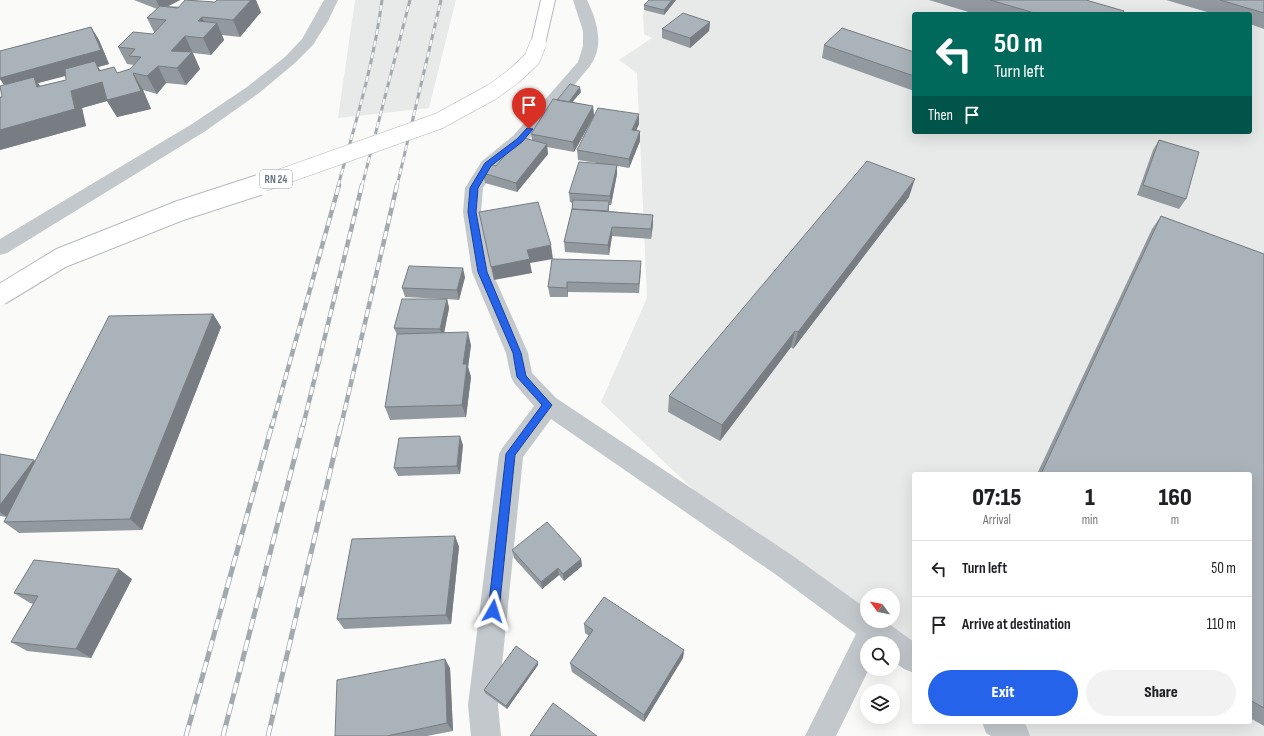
<!DOCTYPE html>
<html lang="en">
<head>
<meta charset="utf-8">
<style>
	:root { --surface:#fff; --page:#f2f2f2; --text:#202124; --muted:#757577; --line:#e0e0e0; --accent:#2563eb }
	body { margin:0; font-family:"Sofia Sans Condensed",sans-serif; background:var(--page); color:var(--text); height:100vh; display:flex; flex-direction:column; font-size:15px; white-space:nowrap }
	* { box-sizing:border-box; margin:0 }
	p { font-size:13px; color:var(--muted) }
	.icon { flex:none; width:22px; height:22px; fill:none; stroke:currentColor; stroke-width:2; stroke-linecap:round; stroke-linejoin:round }
	.map { position:relative; flex:1; overflow:hidden }
	.panel { position:absolute; left:912px; top:472px; width:340px; height:252px; display:flex; flex-direction:column; background:var(--surface); border-radius:4px; box-shadow:0 4px 16px #0002 }
	.panel>* { flex:none }
	.hud { position:absolute; left:912px; top:12px; width:340px; height:122px; border-radius:4px; box-shadow:0 4px 16px #0002; background:#00695c; color:#fff; overflow:hidden }
	.needle { width:26px; rotate:302deg }
	.fabs { position:absolute; left:860px; top:588px; display:grid; gap:8px }
	.fabs a { display:grid; place-items:center; width:40px; height:40px; border-radius:50%; background:var(--surface); box-shadow:0 4px 16px #0002; font-size:20px }
	.pin { position:absolute; display:grid; place-items:center; width:34px; height:34px; color:#fff; margin:-41px -17px; border-radius:50% 50% 50% 0; rotate:-45deg; box-shadow:0 0 4px #0007 }
	.pin .icon { rotate:45deg }
	.me { position:absolute; width:44px; margin:-22px; rotate:6deg; stroke-linejoin:round; filter:drop-shadow(0 0 3px #0008) }
	.turn { display:flex; align-items:center; gap:14px; height:84px; padding:0 16px; font-size:18px }
	.turn .icon { width:52px; height:52px; stroke-width:2.5 }
	.turn b { display:block; font-size:28px; line-height:34px }
	.then { display:flex; align-items:center; height:38px; padding:0 16px; background:#0003; gap:8px; font-size:15px }
	.eta { display:flex; justify-content:space-evenly; align-items:center; height:68px; text-align:center }
	.eta b { font-size:24px; font-weight:800; line-height:28px }
	.button { display:flex; gap:8px; margin-top:auto; padding:8px 16px }
	.button a { flex:1; height:46px; border-radius:24px; background:var(--accent); color:#fff; font-size:16px; font-weight:800; line-height:46px; text-align:center }
	.button a+a { background:var(--page); color:var(--text) }
	ul { padding:0; list-style:none }
	li { display:flex; align-items:center; gap:12px; height:56px; padding:0 16px; border-top:1px solid var(--line) }
	li div { flex:1 }
	li b { display:block; font-size:15px }
	li em { font-style:normal }
	.map>svg:first-child { display:block }
	.built { fill:#e8e9e9; fill-rule:evenodd }
	.lines { fill:none; stroke-linecap:round; stroke-linejoin:round }
	.major-casing { stroke:#b5babe; stroke-width:2 }
	.minor { fill:#c3c8cc; fill-rule:evenodd }
	.major { fill:#fff; fill-rule:evenodd }
	.rail-far2-casing { stroke:#a2aab0; stroke-width:3 }
	.rail-far1-casing { stroke:#a2aab0; stroke-width:4.5 }
	.rail-casing { stroke:#a2aab0; stroke-width:5 }
	.rail-far2 { stroke:#fff; stroke-width:2; stroke-dasharray:6; stroke-linecap:butt }
	.rail-far1 { stroke:#fff; stroke-width:3; stroke-dasharray:8; stroke-linecap:butt }
	.rail { stroke:#fff; stroke-width:3.5; stroke-dasharray:11; stroke-linecap:butt }
	.major-bridge-far1-casing { stroke:#b5babe; stroke-width:17; stroke-linecap:butt }
	.major-bridge-casing { stroke:#b5babe; stroke-width:22; stroke-linecap:butt }
	.major-bridge-far1 { stroke:#fff; stroke-width:16 }
	.major-bridge { stroke:#fff; stroke-width:20 }
	.wall { fill:#929a9f; fill-rule:evenodd }
	.shaded-wall { fill:#777d82 }
	.building { fill:#aab3b9; stroke:#777d82 }
	.route { fill:#2563eb; stroke:#184099 }
	.labels { text-anchor:middle; dominant-baseline:central; stroke-width:4; stroke-linejoin:round; paint-order:stroke }
	.shield { fill:#fff; stroke:#939fa8; stroke-width:1 }
	.shield-label { font-size:11px; font-weight:bold; fill:#657683 }
</style>
</head>
<body>
<div class="map">
<svg width="1264" height="736" viewBox="0 0 1264 736">
	<rect width="100%" height="100%" fill="#fafaf8"/>
	<path class="built" d="M355,0H456L429,108L338,118Z
		M650,0H1264V736H1008L990,722H1250V474H914V664L893,643L715,510L601,402L647,298L637,73L619,60L652,38L644,34L643,14ZM914,14H1250V132H914ZM867,595H893V621H867Z"/>
	<g class="lines">
		<g class="major-casing">
			<path id="major" d="M541,0H555L545,44L543,47H533L531,44Z"/>
		</g>
		<path class="minor" d="M324,0H338L328,21L313,45L295,63L259,93L204,132L7,253L0,255V239L192,124L247,87L285,57L302,39Z
			M573,0H587C597,21 605,45 590,66L525,144L495,169L483,188L481,212L492,272L528,353L532,373L556,398L793,556L867,609V621H885L914,642V673L904,669L893,661V643H867V669H869L836,736H805L856,634L775,574L551,419L523,457L498,705L501,736H471L468,705L499,454L503,447L534,406L514,383L511,377L506,353L472,272L463,212L465,188L482,161L513,136L578,62L583,46V31Z
			M982,722H1021L1026,725L1030,736H991L986,733Z"/>
		<use href="#major" class="major"/>
		<g class="rail-far2-casing">
			<path id="rail-far2" d="M338,186C355,125 374,63 382,0
				M362,186L410,0
				M397,186L441,0"/>
		</g>
		<g class="rail-far1-casing">
			<path id="rail-far1" d="M272,426L339,185
				M303,426L362,185
				M341,426L397,185"/>
		</g>
		<g class="rail-casing">
			<path id="rail" d="M186,736L272,425
				M223,736L303,425
				M268,736L341,425"/>
		</g>
		<use href="#rail-far2" class="rail-far2"/>
		<use href="#rail-far1" class="rail-far1"/>
		<use href="#rail" class="rail"/>
		<g class="major-bridge-far1-casing">
			<path id="major-bridge-far1" d="M256,186L439,121L492,92L514,76L532,59L538,44"/>
		</g>
		<g class="major-bridge-casing">
			<path id="major-bridge" d="M0,295L61,258L179,211L259,185"/>
		</g>
		<use href="#major-bridge-far1" class="major-bridge-far1"/>
		<use href="#major-bridge" class="major-bridge"/>
	</g>
	<path class="wall" d="M134,0H180L168,6L261,12L240,37L222,35L224,40L211,55L193,53L200,69L186,85L166,83L157,94L143,90L151,109L117,117L107,101L82,108L86,126L0,150V97H2L4,85L0,79V51L91,27L99,40L109,64L98,67L100,71L114,67L117,73L130,69L134,65L127,64L118,47L153,34L154,32L147,18L157,9ZM66,76V80L40,86L38,83Z
		M676,0L664,15L644,10V5Z
		M929,0H1086L1124,11L1122,14H975Z
		M1166,0H1264V29L1250,24V14H1214Z
		M710,22L709,31L690,48L662,38V29Z
		M824,45L914,52V91L822,58Z
		M581,92L572,102L593,106L594,116L574,152L547,147L548,154L517,192L485,183L483,173L496,166L532,140L531,134L557,100Z
		M639,124L636,131H640V141L629,168L617,166V174L611,205H609V211L653,215V224L651,239L612,236L609,255L565,252L564,242L572,209V203L570,202L569,193L597,163L578,160L577,150Z
		M1159,140L1186,199L1179,209L1137,195L1153,150Z
		M909,197L793,349L791,347L720,441L668,412L669,396Z
		M1161,216L1264,254V726L1250,718V474H1037L1152,229Z
		M552,259L641,270L639,293L568,292V297H550L548,287Z
		M465,277L459,300L447,299L449,308L444,333L471,345L468,367L471,377L466,417L390,420L385,407L397,335L394,328L444,299L405,297L402,288Z
		M213,314L221,327L142,530L19,533L4,522L6,517L0,516V454L35,461Z
		M463,445L460,474L398,476L394,468Z
		M455,536L459,547L451,624L344,629L337,619Z
		M512,550L581,559L582,566L564,581L559,575L542,589L514,558Z
		M132,579L91,658L27,651L11,642L33,604L30,603L14,593Z
		M584,624L684,650L683,658L644,722L572,672L570,663L589,636L585,633Z
		M538,665L507,709L485,693L484,690Z
		M450,668L453,731L427,736H335Z"/>
	<path class="shaded-wall" d="M156,0H180L161,10Z
		M251,0H256L261,12L240,37L233,20Z
		M672,0H676L664,15V10Z
		M202,17L208,32L217,23L224,40L211,55L203,38L198,21Z
		M710,22L709,31L690,48V38Z
		M91,27L99,40L109,64L98,67L105,78L99,71L97,67L38,83L45,94L9,91L0,79V78Z
		M185,36L200,69L186,85L177,68L171,51Z
		M158,66L166,83L157,94L147,76Z
		M133,73L143,90L151,109L117,117L107,101L82,108L86,126L0,150V130L71,91Z
		M580,87L581,92L568,107V102Z
		M593,106L594,116L574,152L573,142Z
		M639,114V124L632,140V130Z
		M640,131V141L629,168V159Z
		M547,144L548,154L517,192L516,183Z
		M617,165V174L611,205L610,196Z
		M915,179L909,197L793,349L798,332Z
		M653,215V224L651,239V229Z
		M612,227V236L609,255L608,245Z
		M551,245L553,259L530,263L532,273L494,280L491,267L527,250Z
		M463,268L465,277L459,300L457,290Z
		M567,282L568,292V297L567,288Z
		M447,299L449,308L443,338L440,329Z
		M213,314L221,327L142,530L130,519Z
		M795,331L791,347L720,441L722,425Z
		M468,332L471,345L468,367L471,377L466,417L462,405L463,364Z
		M460,436L463,445L460,474L457,466Z
		M34,460L44,469L7,517L0,512V505Z
		M455,536L459,547L451,624L446,615Z
		M581,559L582,566L564,581L563,574Z
		M558,568L559,575L542,589L541,582Z
		M119,569L132,579L91,658L76,649Z
		M684,650L683,658L644,722V715Z
		M445,659L450,668L453,731L447,723Z
		M538,662V665L507,709L506,706Z"/>
	<path class="building" d="M185,0L215,2L217,0H251L233,20L202,17L198,21L217,23L203,38L185,36L171,51L192,52L177,68L158,66L147,76L133,73L141,91L107,100L102,82L71,91L75,109L0,130V97H2L0,86L34,77L37,87L66,80L65,69L95,61L99,71L114,67L117,73L130,69L141,57L129,56L135,49L118,47L133,32L153,34L166,20L147,18L160,6L178,8Z
		M649,0H672L664,10L644,5Z
		M990,0H1086L1124,11L1122,14H1038Z
		M1220,0H1264V13Z
		M683,13L710,22L690,38L662,29Z
		M91,27L101,50L0,78V51Z
		M842,28L914,52V76L824,45Z
		M570,84L580,87L569,102L557,100Z
		M553,99L593,106L573,142L531,134Z
		M598,108L639,114L632,130L640,131L629,159L577,150Z
		M520,137L547,144L516,183L483,173L490,164L496,166Z
		M1159,140L1199,152L1186,199L1143,185Z
		M867,161L915,179L798,332L795,331L722,425L669,396Z
		M579,162L617,165L610,196L569,193Z
		M573,200L609,201L608,211L572,209Z
		M538,202L551,245L527,250L530,259L491,267L479,212Z
		M572,209L653,215L651,229L612,227L608,245L564,242Z
		M1161,216L1264,254V708L1250,700V474H1041Z
		M552,259L641,261L639,284L567,282V288L548,287Z
		M409,266L463,268L457,290L402,288Z
		M402,299H447L440,329L394,328Z
		M213,314L130,519L4,522L109,316Z
		M468,332L463,364H467L462,405L385,407L397,334Z
		M460,436L457,466L394,468L399,438Z
		M0,454L34,460L0,505Z
		M547,522L581,559L563,574L558,568L541,582L512,550Z
		M455,536L446,615L337,619L352,539Z
		M34,560L119,569L76,649L11,642L38,596L14,593Z
		M604,597L684,650L644,715L570,663L593,630L584,624Z
		M516,646L538,662L506,706L484,690Z
		M445,659L447,723L387,736H335L337,680Z
		M553,703L597,736H530Z"/>
	<path class="route" d="M527,128L533,129L522,142L491,166L478,188L476,212L487,272L521,353L526,376L552,405L515,455L499,611L497,615L493,616L489,615L488,611L506,454L542,405L517,377L513,353L478,272L468,212L470,188L485,163L517,139Z"/>
	<g class="labels">
		<rect class="shield" x="260" y="170" width="32" height="18" rx="3"/>
		<g class="shield-label">
			<text x="276" y="179">RN 24</text>
		</g>
	</g>
</svg>
<div class="fabs">
<a><svg class="needle" viewBox="-14 -14 28 28"><path d="M0-13l5 13h-10z" fill="#e53935"/><path d="M0 13l5-13h-10z" fill="#757577"/></svg></a>
<a><svg class="icon" aria-label="search" viewBox="0 0 24 24"><circle cx="10" cy="10" r="6"/><path d="M15 15l6 6"/></svg></a>
<a><svg class="icon" aria-label="layers" viewBox="0 0 24 24"><path d="M12 4l9 5-9 5-9-5zM3 14l9 5 9-5"/></svg></a>
</div>
<div class="pin" style="left:529px;top:129px;background:#d93025"><svg class="icon" aria-label="arrive" viewBox="0 0 24 24"><path d="M6 21V4h12l-3 4 3 4H6"/></svg></div>
<svg class="me" style="left:493px;top:611px" viewBox="-20 -20 40 40"><path d="M0-17L14 15 0 8-14 15z" fill="#2563eb" stroke="#fff" stroke-width="4"/></svg>
<div class="hud">
<div class="turn"><svg class="icon" aria-label="left" viewBox="0 0 24 24"><path d="M17 20v-9H6M10 6l-5 5 5 5"/></svg><div><b>50 m</b>Turn left</div></div>
<div class="then">Then<svg class="icon" aria-label="arrive" viewBox="0 0 24 24"><path d="M6 21V4h12l-3 4 3 4H6"/></svg></div>
</div>
<section class="panel">
<div class="eta">
<div><b>07:15</b><p>Arrival</p></div>
<div><b>1</b><p>min</p></div>
<div><b>160</b><p>m</p></div>
</div>
<ul>
<li><svg class="icon" aria-label="left" viewBox="0 0 24 24"><path d="M17 20v-9H6M10 6l-5 5 5 5"/></svg><div><b>Turn left</b></div><em>50 m</em></li>
<li><svg class="icon" aria-label="arrive" viewBox="0 0 24 24"><path d="M6 21V4h12l-3 4 3 4H6"/></svg><div><b>Arrive at destination</b></div><em>110 m</em></li>
</ul>
<div class="button"><a>Exit</a><a>Share</a></div>
</section>
</div>
</body>
</html>
